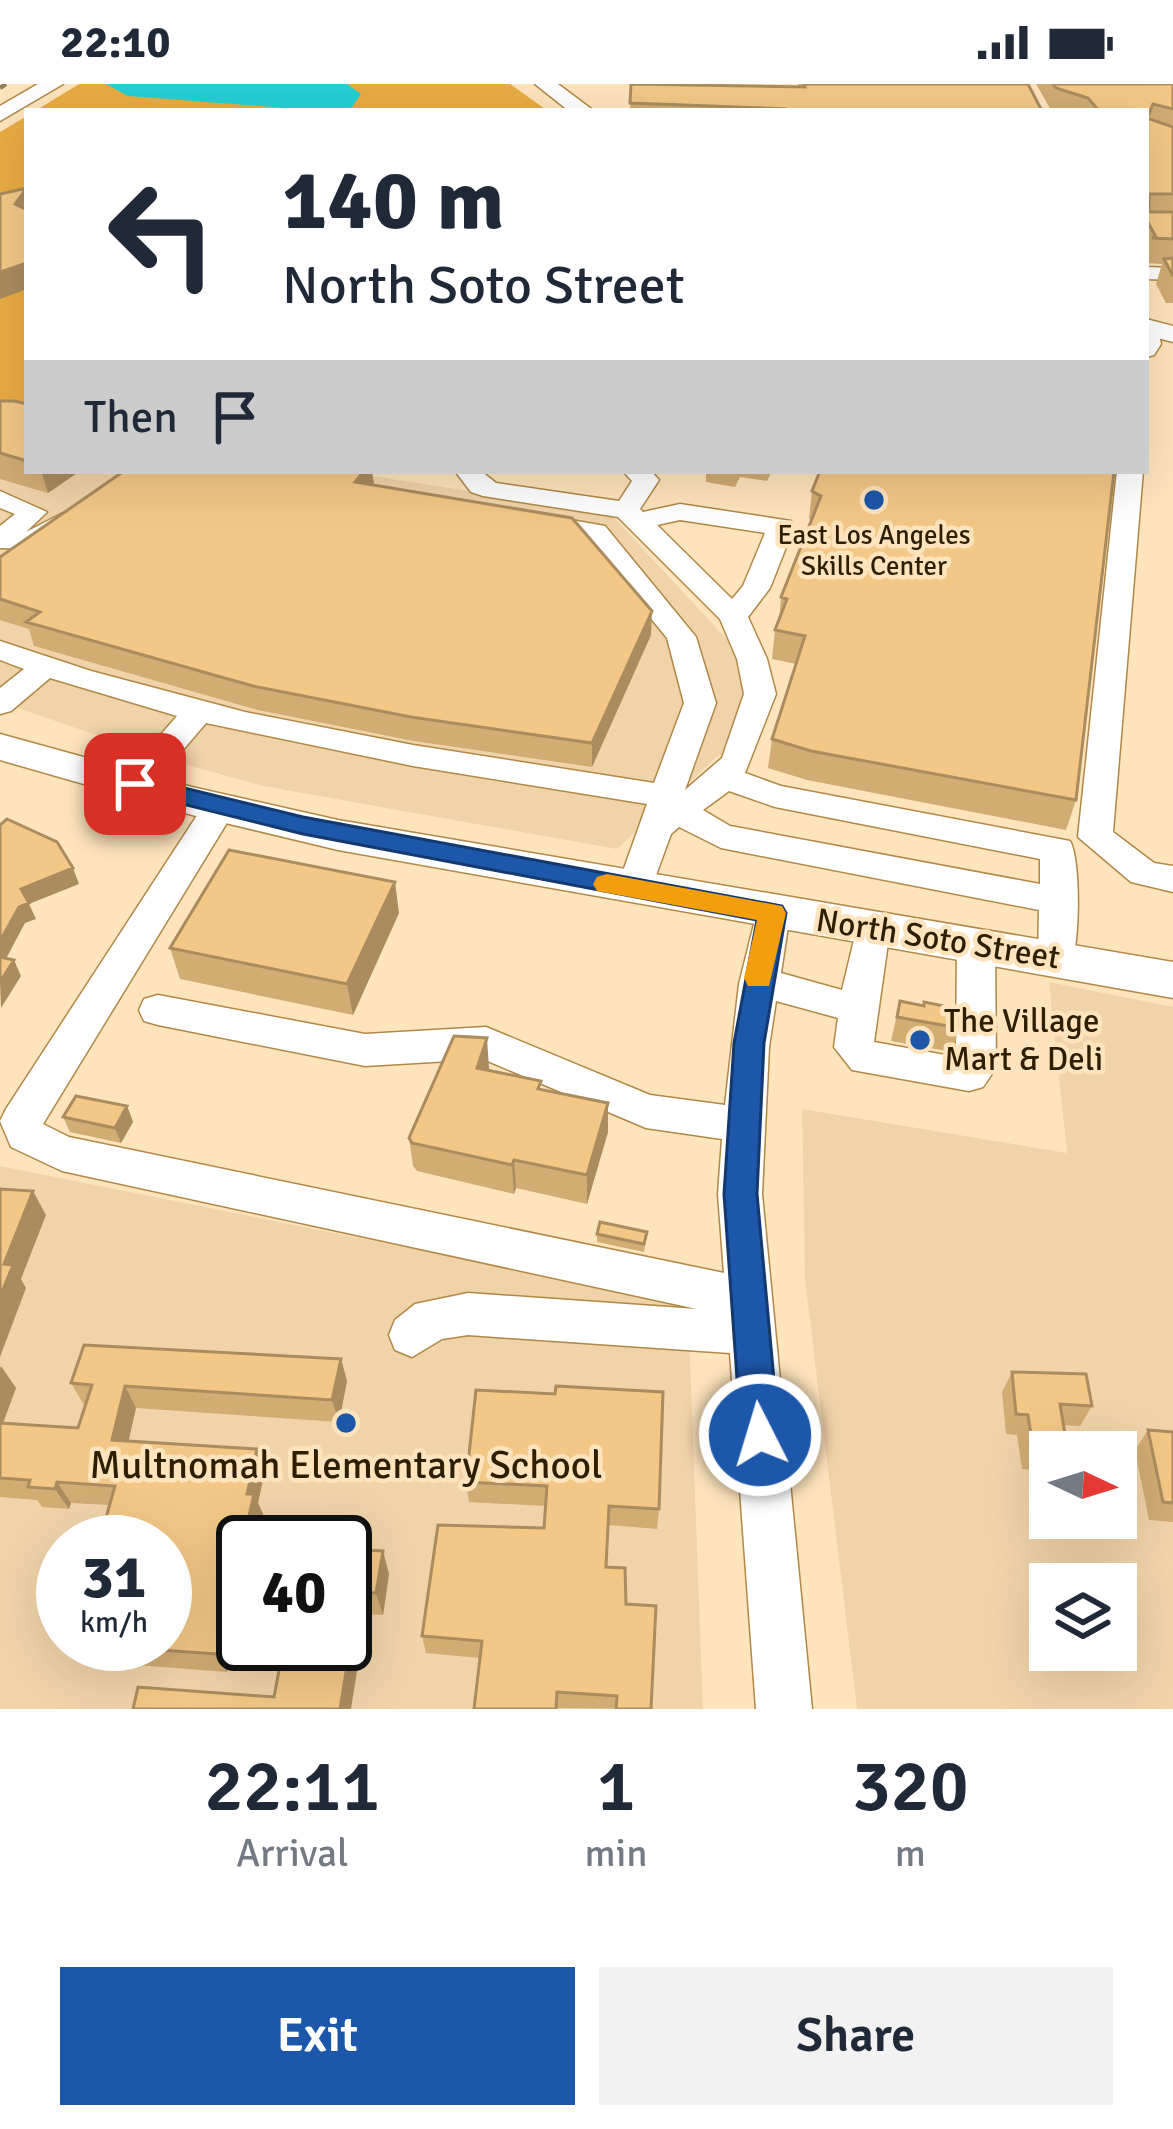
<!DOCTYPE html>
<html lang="en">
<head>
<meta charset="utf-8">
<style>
	:root { --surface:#fff; --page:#f2f2f3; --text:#1f2937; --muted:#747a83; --accent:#1d57a9 }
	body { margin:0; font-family:Signika,sans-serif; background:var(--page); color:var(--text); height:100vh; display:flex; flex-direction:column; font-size:45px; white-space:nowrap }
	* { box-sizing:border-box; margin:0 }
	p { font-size:39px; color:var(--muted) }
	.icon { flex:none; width:66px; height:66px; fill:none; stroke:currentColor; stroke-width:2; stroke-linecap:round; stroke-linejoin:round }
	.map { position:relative; height:1625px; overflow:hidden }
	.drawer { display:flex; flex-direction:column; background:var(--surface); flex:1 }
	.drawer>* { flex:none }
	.guide { position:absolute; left:24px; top:24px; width:1125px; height:366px; border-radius:0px; box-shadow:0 12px 48px #0002; background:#fff; color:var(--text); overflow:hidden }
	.needle { width:78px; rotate:94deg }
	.buttons { position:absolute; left:1029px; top:1347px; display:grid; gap:24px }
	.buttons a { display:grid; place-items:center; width:108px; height:108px; border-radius:0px; background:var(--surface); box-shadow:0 12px 48px #0002; font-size:60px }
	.speed { position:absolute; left:36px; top:1431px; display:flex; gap:24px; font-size:60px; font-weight:700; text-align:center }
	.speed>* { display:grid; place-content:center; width:156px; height:156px; border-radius:50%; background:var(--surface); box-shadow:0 12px 48px #0002; line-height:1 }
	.speed small { font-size:30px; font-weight:400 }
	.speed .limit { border:6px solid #111; border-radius:18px; background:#fff; color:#111 }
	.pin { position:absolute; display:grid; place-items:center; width:102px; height:102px; color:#fff; margin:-51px; border-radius:24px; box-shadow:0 6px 18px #0006 }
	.me { position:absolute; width:132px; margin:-66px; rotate:355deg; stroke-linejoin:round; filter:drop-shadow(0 0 9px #0008) }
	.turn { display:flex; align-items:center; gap:42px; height:252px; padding:0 60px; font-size:54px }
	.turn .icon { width:156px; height:156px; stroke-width:2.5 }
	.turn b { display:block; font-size:84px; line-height:102px }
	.then { display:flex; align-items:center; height:114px; padding:0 60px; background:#0003; gap:24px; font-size:45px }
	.eta { display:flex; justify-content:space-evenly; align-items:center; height:204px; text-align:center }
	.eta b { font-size:72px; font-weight:600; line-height:84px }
	.button { display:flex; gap:24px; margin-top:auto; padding:24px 60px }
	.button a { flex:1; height:138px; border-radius:0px; background:var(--accent); color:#fff; font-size:48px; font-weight:600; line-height:138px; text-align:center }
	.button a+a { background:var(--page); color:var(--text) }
	.status { display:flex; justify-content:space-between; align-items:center; height:84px; padding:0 60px; background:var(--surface); direction:ltr }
	.status svg { height:33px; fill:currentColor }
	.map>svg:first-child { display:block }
	.built { fill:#f0d3a9; fill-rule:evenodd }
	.green { fill:#e9ac42 }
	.water { fill:#24d0d5 }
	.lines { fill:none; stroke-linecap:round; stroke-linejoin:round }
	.minor-casing { stroke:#b08847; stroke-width:3 }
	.major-casing { stroke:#b08847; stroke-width:3 }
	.minor { fill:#fff; fill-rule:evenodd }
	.major { fill:#fff; fill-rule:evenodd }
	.rail { stroke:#927d5c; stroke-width:4.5; stroke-dasharray:10 10; stroke-linecap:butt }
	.wall { fill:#d1ac73 }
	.shaded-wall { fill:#aa8c5e }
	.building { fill:#f3c886; stroke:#aa8c5e; stroke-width:3 }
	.route { fill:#1d57a9; stroke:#13396e; stroke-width:3 }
	.slow { fill:#f59e0b }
	.poi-dot { fill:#1d57a9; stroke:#fee4bd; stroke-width:4.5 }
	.labels { text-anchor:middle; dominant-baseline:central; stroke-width:9; stroke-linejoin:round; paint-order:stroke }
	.far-poi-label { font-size:27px; fill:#2e1e02; stroke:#fee4bd }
	.street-label { font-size:33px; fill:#2e1e02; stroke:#fee4bd }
	.poi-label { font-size:33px; fill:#2e1e02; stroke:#fee4bd; text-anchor:start }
	.near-poi-label { font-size:39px; fill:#2e1e02; stroke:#fee4bd }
</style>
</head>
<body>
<div class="status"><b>22:10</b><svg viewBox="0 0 49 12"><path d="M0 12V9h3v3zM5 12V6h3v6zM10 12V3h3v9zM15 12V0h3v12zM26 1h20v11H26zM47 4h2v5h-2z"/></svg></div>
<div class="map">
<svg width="1173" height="1625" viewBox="0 0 1173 1625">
	<rect width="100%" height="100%" fill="#fee4bd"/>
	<path class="built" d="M0,338L27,387H340L610,429L733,562L750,611L725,672L719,671L617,765L263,702L169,676L0,618Z
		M1049,898L1173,923V1625H857L805,1195L802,1025L1067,1069ZM1050,1368H1116V1434H1050ZM1050,1500H1116V1566H1050Z
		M0,1082L688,1220L703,1625H0ZM63,1458H165V1560H63ZM243,1458H345V1560H243Z"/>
	<path class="green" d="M79,0H510L548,27H35Z
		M27,32V339L0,335V48Z"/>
	<path class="water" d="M106,0H347L361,10L350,26L325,27L128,12Z"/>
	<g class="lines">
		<g class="minor-casing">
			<path id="minor" d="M1146,183L1173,184V196L1146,195Z
				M1146,234L1157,241L1161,260L1154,271L1146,273Z
				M455,387H481L496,399L619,417L632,397L623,387H651L659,396L640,425L643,428L680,420L791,437L794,443L770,504L748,533L767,575L776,610L745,689L781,702L1070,757C1081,775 1080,865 1070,883L1057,887L1044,883L1038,873L1039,826L721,764L679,743L671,750L648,813L635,817L622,813L617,804L647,720L413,682L206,639L147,708H123L118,700L177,632L50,594L11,627L0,630V604L24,585L0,576V557L91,587L245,628L413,661L654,699L684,619L667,554L586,455L527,444L524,438L537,430L605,442L696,553L716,619L685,706L722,674L744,610L737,575L720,535L618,433L483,412L471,408ZM680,436L765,449L743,502L732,515L657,441ZM729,707L775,723L1040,775V800L730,742L703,726Z
				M1117,387H1143L1113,748L1154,779L1173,782V808L1131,798L1078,753Z
				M0,407L47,428L26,448L67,427L80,435L43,465L0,464V442L15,430L0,424Z
				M219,713L231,716L236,724L43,1040L69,1053L724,1189L718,1110L722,1055L646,1044L483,975L365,982L158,941L144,937L139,926L144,915L158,911L365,950L486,943L650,1011L725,1021L739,900L759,820L772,816L785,820L790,829L781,889L842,906L859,835L872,831L885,835L890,845L874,958L956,973L957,859L963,849L976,845L989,849L995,859L996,984L983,1003L969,1007L852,986L834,963L838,934L776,917L769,963L762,1110L812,1625H756L730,1269L468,1251L442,1255L412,1273L395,1266L389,1251L395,1236L415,1220L468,1209L697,1225L62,1087L11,1063L0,1037L6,1025L207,716Z"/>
		</g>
		<g class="major-casing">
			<path id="major" d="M38,0H63L0,37V22Z
				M535,0H558L594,27H569Z
				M1146,235L1173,242V258L1146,251Z
				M0,650L192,703L338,736L1173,878V914L338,766L192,731L0,676Z"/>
		</g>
		<use href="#minor" class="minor"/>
		<use href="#major" class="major"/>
		<path class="rail" d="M0,4L6,0"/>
	</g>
	<path class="wall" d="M631,0L799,3L798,0H1028L1042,27H630Z
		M1036,0H1173V219H1166L1156,200L1162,180L1146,179V27H1054L1051,26Z
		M0,317L27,320V387H80L48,409L0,395Z
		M124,387H372L374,401L651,551L592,683L414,657L258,626L34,562L29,545L0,536V473Z
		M703,387H772L767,397L740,393L735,403L706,398V388Z
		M820,387L1076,716L1066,746L807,696L768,684L772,655L796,580L772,575L775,546L779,538L781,513L811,436L809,435L812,407Z
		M399,829L353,931L180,895L170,864Z
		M900,917L959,944L952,968L891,957Z
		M489,984L488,986L541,1005L608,1048L587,1120L516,1104L514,1110L417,1087L413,1082L409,1054Z
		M127,1022L133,1038L121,1059L70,1048L63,1033Z
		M647,1148L644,1168L597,1158V1150Z
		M341,1275L347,1297L339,1338L136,1324L128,1357L257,1365L265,1386L258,1419L263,1430L257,1458H243V1518L227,1588L84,1577L70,1560L110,1421L71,1419L69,1425L42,1423L37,1416L0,1413V1282L16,1304L3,1339L78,1344L86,1321H84L71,1299Z
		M1012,1288L1092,1322L1080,1342L1063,1341L1068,1368H1050V1387L1022,1385L1017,1351L1006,1350L1002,1308Z
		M476,1306L659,1425L657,1445L609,1441L606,1483L626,1520L651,1625L558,1624L480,1574L426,1569L422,1552L544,1444L546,1422L469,1418L466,1398Z
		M1148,1346L1173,1348V1438L1149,1436L1135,1366Z
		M345,1465L389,1490L383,1531L366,1530L274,1613Z"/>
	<path class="shaded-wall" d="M27,104V135L15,120Z
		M27,179V205L0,215V188Z
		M41,387H80L48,409Z
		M363,387H372L374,401L355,398Z
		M652,527L651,551L592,683V659Z
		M73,784L79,800L29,820L36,835L25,839L0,886V857L21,805Z
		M395,798L399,829L353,931L347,900Z
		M14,876L21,892L1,924L0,898Z
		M487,954L489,984L479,1013L477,984Z
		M608,1019V1048L587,1120V1091Z
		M127,1022L133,1038L121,1059L115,1044Z
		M514,1076L516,1104L514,1110L512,1081Z
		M33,1107L46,1131L21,1195L26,1204L0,1273V1213L4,1180Z
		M341,1275L347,1297L339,1338L332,1316Z
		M1,1282L16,1304L0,1347V1286Z
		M125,1302L136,1324L124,1377L112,1356Z
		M257,1365L265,1386L258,1419L263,1430L257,1458H243L247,1410Z
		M57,1398L71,1419L69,1425L55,1405Z
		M243,1459V1518L227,1588L217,1570Z
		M383,1467L389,1490L383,1531L376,1509Z
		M359,1508L366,1530L351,1625H340Z"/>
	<path class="building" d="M631,0L805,3L804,0H1028L1042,27H780L787,25L630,19Z
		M1053,0H1173V25L1153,20L1147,34L1173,43V110H1149V128H1173V155L1152,154L1156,153L1146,135V27H1099L1088,14L1056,4Z
		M27,104L15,120L27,126V179L0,188V110Z
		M1173,174V192L1164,175Z
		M0,317H14L27,320V377L0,369Z
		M124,387H364L355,398L572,434L652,527L592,659L411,633L253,602L26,538L40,528L0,515V473Z
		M820,387L1114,388L1076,716L811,667L772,655L805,552L775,546L787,515L781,513L821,412L812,407Z
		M7,735L57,758L73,784L21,805L29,819L19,823L0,857V741Z
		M229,766L395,798L347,900L170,864Z
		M0,873L14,876L0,898Z
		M900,917L924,922V918L959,925V944L897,933Z
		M454,952L487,954L477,984L541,997L538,1005L608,1019L587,1091L514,1076L512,1081L412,1059L409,1054Z
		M76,1012L127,1022L115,1044L63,1033Z
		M0,1105L33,1107L4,1180L13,1181L0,1213Z
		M600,1138L647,1148L644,1160L597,1150Z
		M84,1261L341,1275L332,1316L125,1302L112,1356L257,1365L247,1410H254L217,1570L74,1560H165V1458H99L115,1402L57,1398L55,1405L28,1403L30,1396L0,1394V1339L78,1344L92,1301L71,1299Z
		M1012,1288L1086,1290L1092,1322L1060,1320L1068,1368L1033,1365L1028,1331L1016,1330Z
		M556,1302L663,1308L659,1425L609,1422L606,1483L625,1484L626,1520L656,1522L651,1625H616L617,1612L557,1608L556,1625H474L482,1557L422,1552L438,1441L544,1444L547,1402L466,1398L476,1306L555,1310Z
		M1148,1346L1173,1348V1419L1163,1418Z
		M345,1465L383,1467L376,1509L359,1508L340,1625H133L138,1603L274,1613L284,1560H345Z"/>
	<path class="route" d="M135,692L303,733L782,822L786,829L764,959L757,1110L779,1351L773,1364L760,1369L747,1364L741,1351L724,1110L734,959L757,836L303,750L126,706L123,700L126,694Z"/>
	<path class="slow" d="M607,790L782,822L786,829L769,902H748L744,894L757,836L597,807L593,800L597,793Z"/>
	<g class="poi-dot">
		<circle cx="874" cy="416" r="12"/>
		<circle cx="920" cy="956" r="12"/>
		<circle cx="346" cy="1339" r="12"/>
	</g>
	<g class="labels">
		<g class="far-poi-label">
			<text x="874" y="451">East Los Angeles<tspan x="874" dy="31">Skills Center</tspan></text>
		</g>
		<g class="street-label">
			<text transform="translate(938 855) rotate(9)">North Soto Street</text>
		</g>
		<g class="poi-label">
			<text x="944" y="937">The Village<tspan x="944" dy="38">Mart &amp; Deli</tspan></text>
		</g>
		<g class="near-poi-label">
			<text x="346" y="1381">Multnomah Elementary School</text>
		</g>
	</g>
</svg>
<div class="buttons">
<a><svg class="needle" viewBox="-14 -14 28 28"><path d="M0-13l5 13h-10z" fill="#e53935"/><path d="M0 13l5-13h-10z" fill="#747a83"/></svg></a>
<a><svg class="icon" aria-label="layers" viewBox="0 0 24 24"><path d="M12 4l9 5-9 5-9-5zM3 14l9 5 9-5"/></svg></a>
</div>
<div class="speed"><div>31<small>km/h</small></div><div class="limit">40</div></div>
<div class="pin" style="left:135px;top:700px;background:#d93025"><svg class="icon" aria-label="arrive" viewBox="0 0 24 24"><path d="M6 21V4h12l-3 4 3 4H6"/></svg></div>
<svg class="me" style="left:760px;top:1351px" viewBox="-20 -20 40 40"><circle r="17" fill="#1d57a9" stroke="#fff" stroke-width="3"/><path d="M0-11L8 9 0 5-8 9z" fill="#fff"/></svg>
<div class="guide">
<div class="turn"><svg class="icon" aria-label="left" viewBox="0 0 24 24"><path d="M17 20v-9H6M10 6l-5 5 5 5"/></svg><div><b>140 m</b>North Soto Street</div></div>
<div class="then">Then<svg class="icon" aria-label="arrive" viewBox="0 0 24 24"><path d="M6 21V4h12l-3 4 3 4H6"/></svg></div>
</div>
</div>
<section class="drawer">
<div class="eta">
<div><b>22:11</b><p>Arrival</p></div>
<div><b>1</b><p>min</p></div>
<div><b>320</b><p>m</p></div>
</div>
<div class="button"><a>Exit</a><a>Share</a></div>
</section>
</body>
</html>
